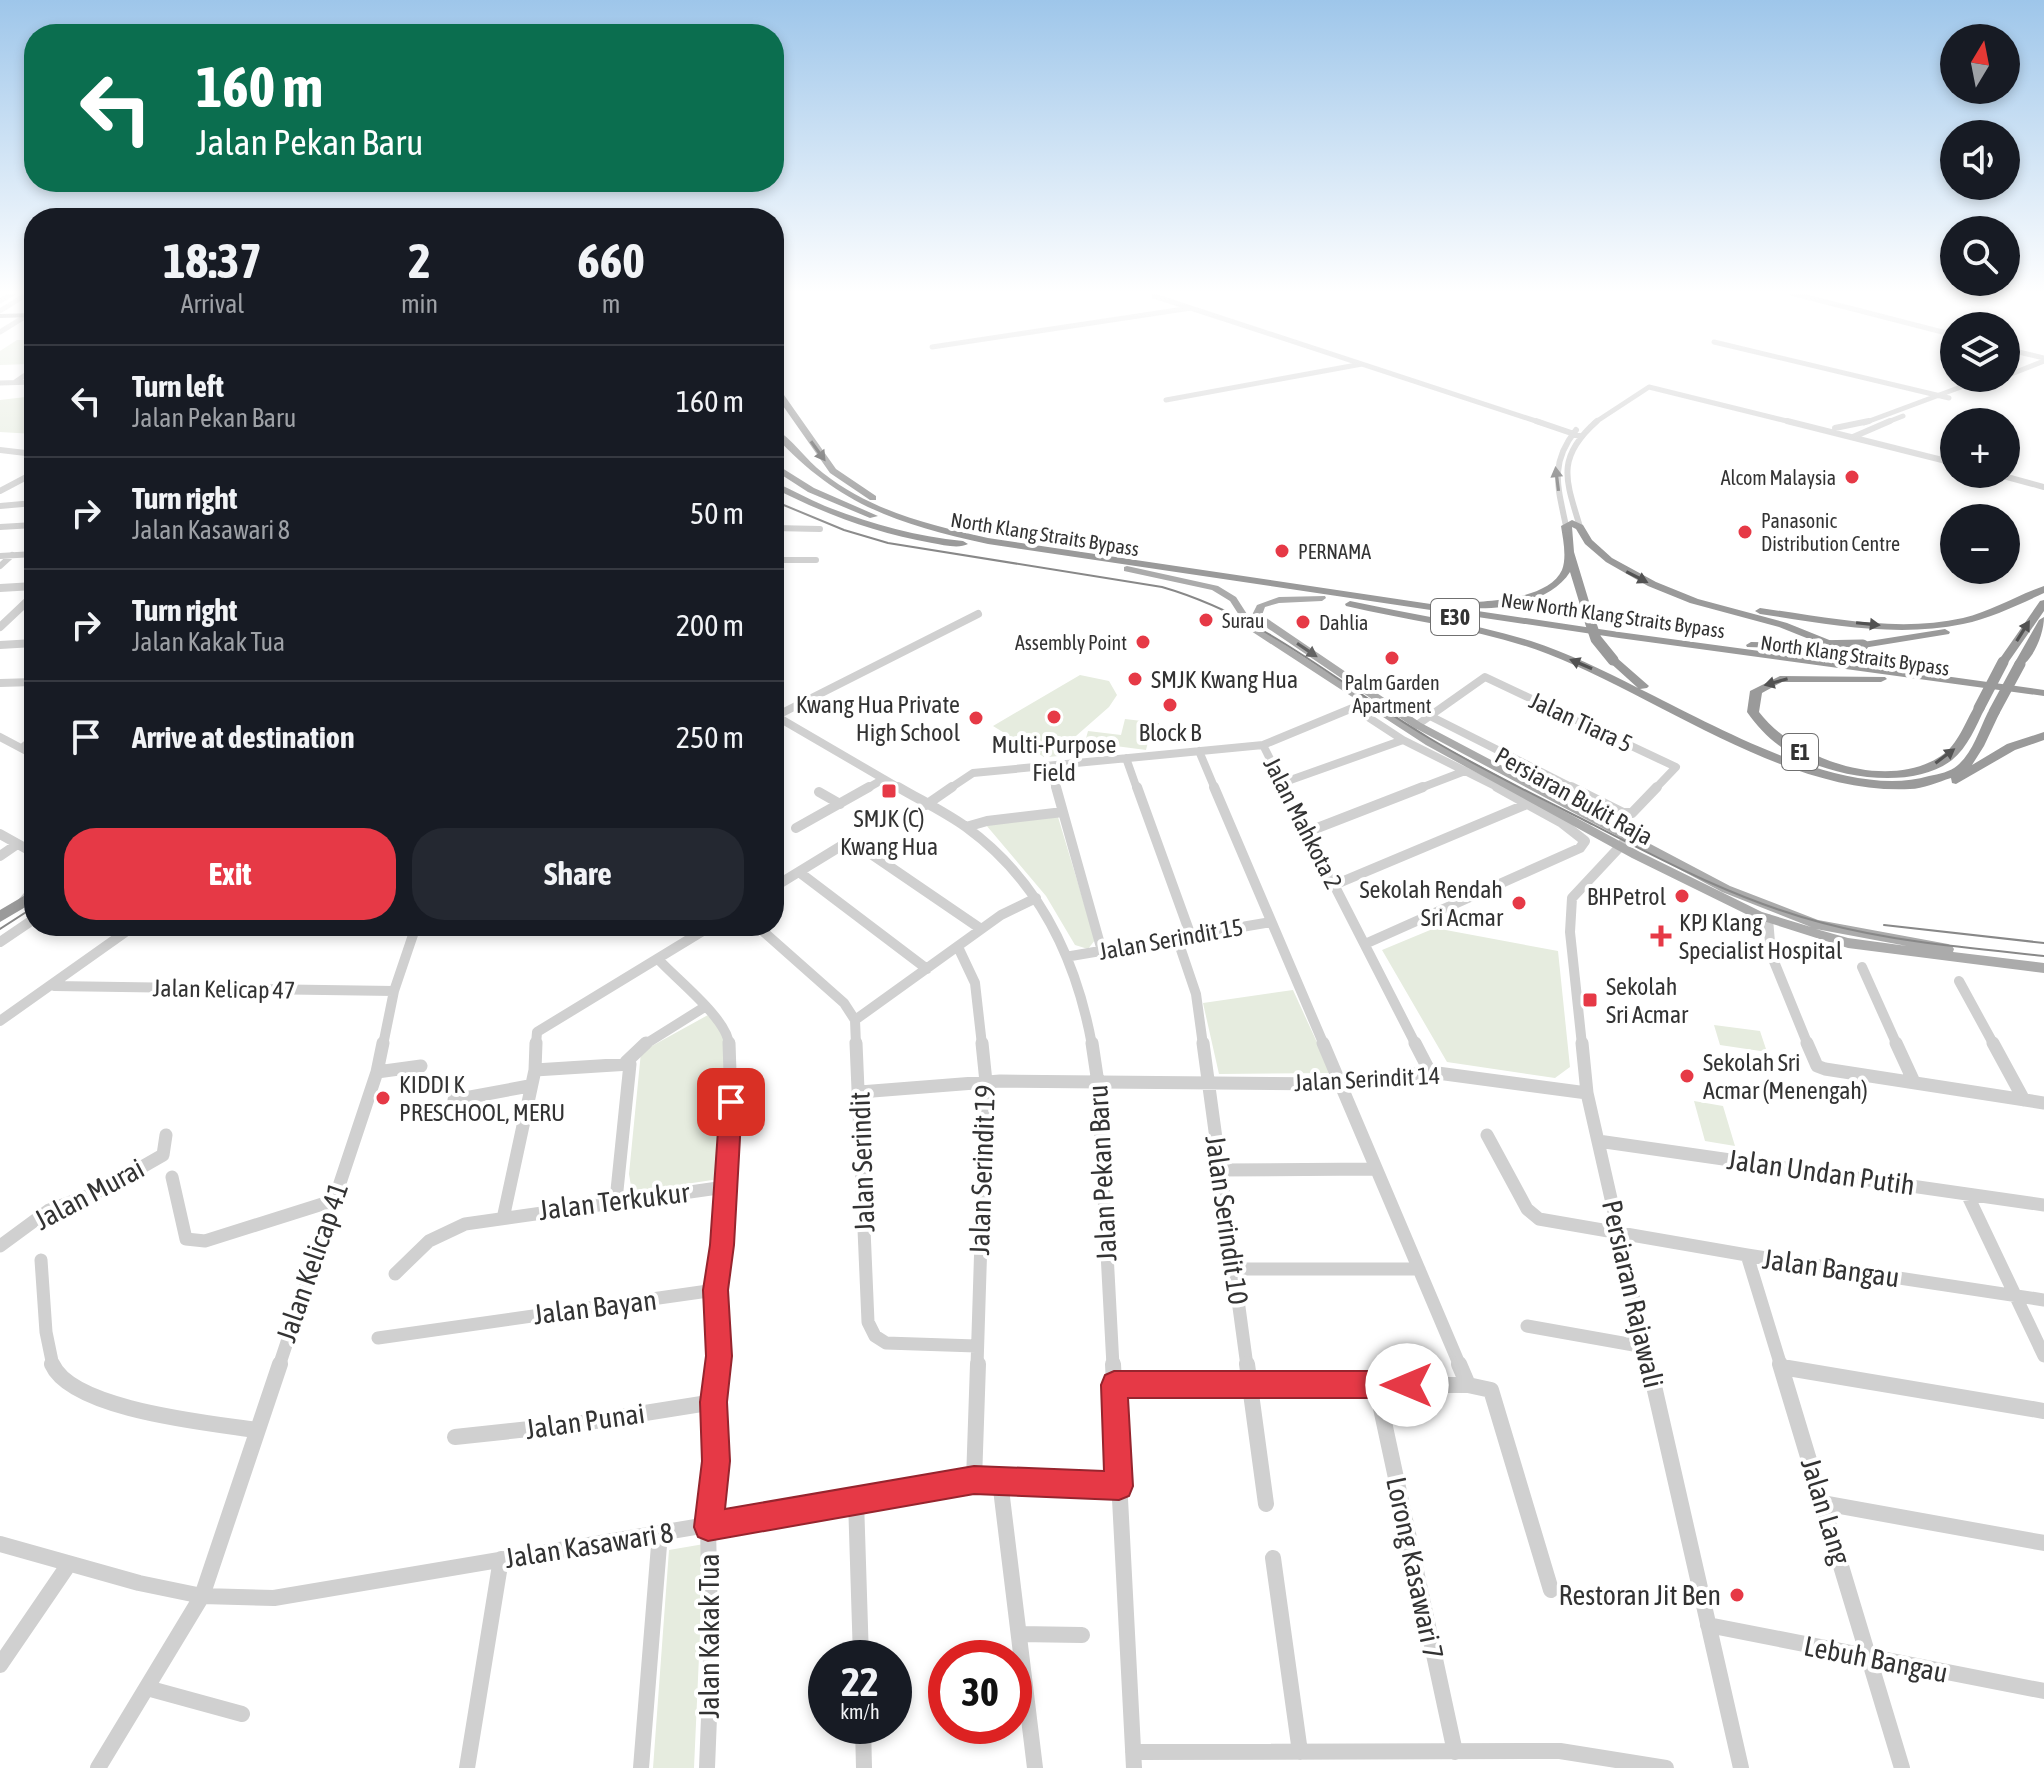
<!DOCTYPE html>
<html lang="en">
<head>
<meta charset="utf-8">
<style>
	:root { --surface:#171b24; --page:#242831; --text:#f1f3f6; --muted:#9ea1a6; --line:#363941; --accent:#e63946 }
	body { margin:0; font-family:"Asap Condensed",sans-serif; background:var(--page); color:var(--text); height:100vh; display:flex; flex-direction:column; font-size:30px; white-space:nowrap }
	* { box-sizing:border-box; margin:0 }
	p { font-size:26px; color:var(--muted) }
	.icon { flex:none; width:44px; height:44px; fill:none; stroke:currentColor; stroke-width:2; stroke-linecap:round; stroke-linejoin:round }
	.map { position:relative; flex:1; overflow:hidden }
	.panel { position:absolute; left:24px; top:208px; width:760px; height:728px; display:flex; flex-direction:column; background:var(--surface); border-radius:32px; box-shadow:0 4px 12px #0003 }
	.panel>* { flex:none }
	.top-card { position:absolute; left:24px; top:24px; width:760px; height:168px; border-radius:32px; box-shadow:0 4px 12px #0003; background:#0b6e4f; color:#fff; overflow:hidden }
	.needle { width:52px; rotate:10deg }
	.controls { position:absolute; left:1940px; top:24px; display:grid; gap:16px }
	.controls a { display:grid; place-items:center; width:80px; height:80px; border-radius:50%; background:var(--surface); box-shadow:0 4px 12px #0003; font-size:40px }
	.speed { position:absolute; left:808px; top:1640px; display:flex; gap:16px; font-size:40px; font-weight:700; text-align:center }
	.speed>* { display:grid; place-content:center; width:104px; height:104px; border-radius:50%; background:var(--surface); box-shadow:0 4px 12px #0003; line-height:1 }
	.speed small { font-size:20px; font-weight:400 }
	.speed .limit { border:12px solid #d22; background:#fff; color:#111 }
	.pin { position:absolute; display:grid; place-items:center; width:68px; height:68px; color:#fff; margin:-34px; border-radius:16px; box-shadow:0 4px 12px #0006 }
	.me { position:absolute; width:88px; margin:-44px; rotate:270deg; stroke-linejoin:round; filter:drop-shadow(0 0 6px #0008) }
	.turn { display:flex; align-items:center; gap:28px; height:168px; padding:0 40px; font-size:36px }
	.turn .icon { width:104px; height:104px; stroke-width:2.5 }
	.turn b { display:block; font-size:56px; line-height:68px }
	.eta { display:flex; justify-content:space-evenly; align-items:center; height:136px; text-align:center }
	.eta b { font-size:48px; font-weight:700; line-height:56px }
	.action { display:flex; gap:16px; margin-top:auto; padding:16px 40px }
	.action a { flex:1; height:92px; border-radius:32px; background:var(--accent); color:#fff; font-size:32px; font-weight:700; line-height:92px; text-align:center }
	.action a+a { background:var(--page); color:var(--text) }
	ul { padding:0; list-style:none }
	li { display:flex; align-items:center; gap:24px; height:112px; padding:0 40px; border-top:2px solid var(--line) }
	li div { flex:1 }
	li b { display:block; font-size:30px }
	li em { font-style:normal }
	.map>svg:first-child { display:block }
	.green { fill:#e6ecdf }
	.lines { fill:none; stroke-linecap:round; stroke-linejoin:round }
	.minor-far5 { stroke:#d0d0d0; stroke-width:5 }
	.minor-far4 { stroke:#d0d0d0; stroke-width:6 }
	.minor-far3 { stroke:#d0d0d0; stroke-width:8 }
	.minor-far2 { stroke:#d0d0d0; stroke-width:10 }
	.minor-far1 { stroke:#d0d0d0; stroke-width:13 }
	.minor { stroke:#d0d0d0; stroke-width:16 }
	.major { fill:#ababab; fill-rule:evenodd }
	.highway { fill:#9a9a9a; fill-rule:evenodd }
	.tram { stroke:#888; stroke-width:2 }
	.highway-bridge { stroke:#9a9a9a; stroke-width:11 }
	.oneway { fill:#525252 }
	.oneway2 { fill:#7a7a7a }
	.oneway3 { fill:#636363 }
	.route { fill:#e63946; stroke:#96252e; stroke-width:2 }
	.poi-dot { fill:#e63946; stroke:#fff; stroke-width:3 }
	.labels { text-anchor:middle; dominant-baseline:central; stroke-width:8; stroke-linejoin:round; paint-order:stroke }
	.far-poi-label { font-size:20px; fill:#333; stroke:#fff; text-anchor:start }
	.far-street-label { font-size:20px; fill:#333; stroke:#fff }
	.shield { fill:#fff; stroke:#707070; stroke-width:2 }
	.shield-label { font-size:22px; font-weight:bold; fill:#333 }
	.poi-label { font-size:24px; fill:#333; stroke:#fff; text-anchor:start }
	.street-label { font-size:24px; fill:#333; stroke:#fff }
	.near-street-label { font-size:28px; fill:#333; stroke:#fff }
	.near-poi-label { font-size:28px; fill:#333; stroke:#fff; text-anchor:end }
</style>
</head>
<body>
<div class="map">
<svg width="2044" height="1768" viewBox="0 0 2044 1768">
	<rect width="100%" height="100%" fill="#fff"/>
	<path class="green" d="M17,340H34V361L29,364L0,365V351Z
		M34,396V434L0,432V400Z
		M1080,675L1109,681L1117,695L1109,707L1068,743H1078L1081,754L1048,757L1045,746L1050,745H1044V757L993,726Z
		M1125,719L1159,723L1155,739L1149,738L1146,750L1085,742L1088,731L1121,735Z
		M1058,817L1095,940L1088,949L1075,945L1046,896L986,825Z
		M1435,928L1558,951L1570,1067L1555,1078L1447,1062L1382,950Z
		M1293,990L1331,1073L1219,1074L1203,1003Z
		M708,1015L723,1021L727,1108L719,1179L632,1192L629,1174L641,1052Z
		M1714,1025L1760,1031L1767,1052L1720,1045Z
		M1694,1101L1723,1106L1735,1146L1705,1141Z
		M704,1544L694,1768H653L669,1550Z"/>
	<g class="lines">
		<path class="minor-far5" d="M1791,293L1954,335
			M1154,296L1542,423
			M0,301L13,293
			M0,311L29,293
			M0,332L34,311
			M1714,342L1949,398
			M932,347L1191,308
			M2006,349L2044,358
			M2006,376L2044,361
			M15,382L34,369
			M0,383L34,382
			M1981,385L2001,378
			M1166,400L1362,364
			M1594,423L1649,387L1795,423
			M1864,423L1985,378
			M1885,423L1903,416"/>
		<path class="minor-far4" d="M1536,421L1580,436
			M1787,421L1954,463
			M1835,428L1869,421
			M1853,437L1890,421
			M0,450L34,454
			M1996,474L2044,487
			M0,491L34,473
			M0,506L34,503
			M1566,526C1558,487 1549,464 1576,430
			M0,527L34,525
			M1580,527C1566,480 1555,458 1597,421
			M774,528L820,529
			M0,556L34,554
			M774,560H816
			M0,566L12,555"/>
		<path class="minor-far3" d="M0,588L34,586
			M0,627L34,595
			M0,645L34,643
			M0,683L34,682
			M1354,708L1403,740L1501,789
			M774,715L901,789
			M1430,716L1575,789
			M774,717L978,614
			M1417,725L1485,677L1676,767L1655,789
			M0,737L34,755
			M1263,745L1285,789
			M22,748L34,738
			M1199,751L1215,789
			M1126,758L1137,789
			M1050,766L1056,789
			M1282,783L1403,740
			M866,789L882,780
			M949,789L973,773L1263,745L1367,702
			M1418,789L1465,771"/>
		<path class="minor-far2" d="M898,787C920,800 945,812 966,827C1039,880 1076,958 1092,1045
			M1056,787L1102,951
			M1137,787L1191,936
			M1214,787L1324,1045
			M1284,787L1416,1045
			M1571,787L1623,813H1632L1657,787
			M819,792L840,804
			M926,805L952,787
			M966,827L987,821L1063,812
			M796,828L869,787
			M1307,832L1423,787
			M0,834L34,853
			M0,856L16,845
			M799,872L927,969
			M1334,885L1527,804
			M774,887L841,846L858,845L981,929
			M22,903L34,889
			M1768,919L1771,954L1808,1045
			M757,926L844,1003L855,1020L856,1045
			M1177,938L1196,994L1203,1045
			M0,942L34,919
			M1365,944L1580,848L1585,841L1562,823L1497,787
			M958,947L975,983L982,1045
			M1071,956L1271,922
			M658,959C676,979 728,1019 729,1045
			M1862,967L1897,1045
			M1959,981L1994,1045
			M54,986L394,991
			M855,1020L1001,915L1036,898
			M0,1021L134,926
			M383,1045L394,991L416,926
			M536,1045L537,1032L711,926
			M644,1045L703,1008
			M1582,1045L1570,932L1572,898L1629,837"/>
		<path class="minor-far1" d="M856,1043L868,1322L875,1336L886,1343L976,1346
			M1092,1043L1098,1083L1113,1366
			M1203,1043L1247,1366
			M1323,1043L1460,1366
			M1415,1043L1430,1072
			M1582,1043L1587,1093L1649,1366
			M1807,1043L1817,1066L1825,1069L2044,1103
			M1896,1043L1914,1082
			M1993,1043L2024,1100
			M626,1062L646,1043
			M535,1070L630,1064L616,1200
			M377,1072L421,1066
			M860,1092L1000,1081L1340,1084L1430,1072L1587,1093
			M454,1100L529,1086
			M1487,1135L1527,1209L1539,1219L1747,1255L2044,1300
			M1598,1141L2044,1205
			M1220,1170L1376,1169
			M172,1177L186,1239L205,1241L332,1201
			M1967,1194L2044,1356
			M504,1214L535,1070L536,1043
			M0,1246L49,1210L100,1191L163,1155L166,1135
			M1747,1255L1781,1366
			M41,1260L46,1332L53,1366
			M1234,1269H1419
			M395,1274L429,1241L465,1224L725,1187
			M1527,1326L1645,1347
			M378,1338L715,1290
			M279,1366L377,1072L383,1043
			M718,1366L715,1290L722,1245L731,1102L729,1043
			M977,1366L986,1082L982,1043"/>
		<path class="minor" d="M52,1364C72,1410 210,1423 256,1430
			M1113,1364L1134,1768
			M1247,1364L1266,1504
			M1459,1364L1468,1385
			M1649,1364L1741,1768
			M1780,1364L1902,1768
			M1782,1367L2044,1411
			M1114,1385H1468L1491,1390L1551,1590
			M1376,1385L1455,1752
			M455,1437L576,1424L714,1402
			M974,1480L978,1364
			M1000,1481L1035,1768
			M856,1500L861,1658
			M1823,1503L2044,1543
			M0,1544L139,1583L202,1596L274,1598L974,1480L1119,1486
			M1273,1558L1300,1752
			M1708,1625L2044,1691
			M1019,1634L1082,1635
			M0,1665L69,1564
			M147,1688L242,1714
			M863,1726L864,1768
			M1133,1752L1560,1751L1666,1768
			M98,1768L202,1596L280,1364
			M467,1768L501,1559
			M641,1768L660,1533
			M707,1768L711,1667L708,1527L716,1461L714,1402L718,1364"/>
		<path class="major" d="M1127,566L1218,586L1236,597L1254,625L1434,741L1640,852L1762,912L1811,927L1722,892L1413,727L1260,623L1252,615L1257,605L1279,597L1325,596L1326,598L1322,601L1279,603L1265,607L1262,615L1421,723L1730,886L1818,920L1948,944L1952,946L1954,949L1953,952L2044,963V973L1848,948L1754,918L1632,858L1426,745L1248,629L1230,601L1212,590L1124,571V567ZM1816,929L1907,946L1848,938Z"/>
		<path class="highway" d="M34,313V317L0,318V314Z
			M774,385H777L836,469L876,496V500H870L830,473L774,393Z
			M774,428C792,438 806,460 823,473C871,511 930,525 988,538L1619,632L1879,667L1779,627L1690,603L1648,586L1606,562L1585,544L1576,529L1572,527L1574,552L1594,618L1593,620L1589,621L1584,618L1570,572C1550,604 1495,612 1459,607V603L1463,602C1489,602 1549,599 1562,570C1567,557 1563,539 1561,526L1572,520L1583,525L1592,540L1612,558L1656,582L1698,599L1787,623L1884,662L1886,664L1880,667L2044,690V696L1619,638L988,544C897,524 838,505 774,435Z
			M774,463L814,488L878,516L870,518L808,492L774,470Z
			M774,482C791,489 808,499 825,506C870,524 915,536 963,541L968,544C959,549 943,545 932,543C876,533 824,514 774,488Z
			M2044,586V593C2018,605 1991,618 1963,624C1896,638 1827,624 1760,614L1755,611L1760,608C1826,617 1897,633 1963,618C1992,611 2017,595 2044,586Z
			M2044,600V611L2007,664H1999V660L2040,601Z
			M1350,601C1410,614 1472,623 1531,641C1568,653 1603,670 1638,688L1607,660L1613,657L1617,658L1649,686L1647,688L1640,689C1716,726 1845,801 1929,776C1939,774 1950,772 1958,765C1973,752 1979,730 1988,712L1994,708L2000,712L1984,746L1972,765L2007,744L2044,732V740L2015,750L1956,784L1952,783L1951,778C1938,782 1923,789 1910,789C1787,795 1659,697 1548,654C1483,629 1413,622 1346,606L1345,604Z
			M2044,617C2044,633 2034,659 2020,667L2016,666L2014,664L2039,620Z
			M1945,629L1950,632L1949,634L1863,648L1858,645L1863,642Z
			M1751,642L1811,643L1816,646L1811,649L1747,647L1746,645Z
			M1780,676L1885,677L1887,679L1881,682H1782L1762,693L1759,712C1795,759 1886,792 1941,756C1958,745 1965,722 1975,706L1979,704L1985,708C1976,726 1968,747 1952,760C1909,793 1822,776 1781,747C1767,737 1757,726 1747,712L1750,691Z
			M34,890V902L0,922V910Z"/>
		<path class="tram" d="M774,501L844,530L888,543L1162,587C1266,617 1338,684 1429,738C1479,768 1532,794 1584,820C1661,860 1738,901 1823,923C1895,942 1970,948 2044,956
			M1884,925L2044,943
			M0,929L34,907"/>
		<path class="highway-bridge" d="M1589,618L1596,639L1613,660
			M1811,646L1863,645
			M1979,708L2003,662
			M1994,712L2020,664"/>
	</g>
	<defs><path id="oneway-solid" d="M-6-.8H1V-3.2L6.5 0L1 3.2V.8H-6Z" transform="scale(2)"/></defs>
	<g class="oneway">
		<use href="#oneway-solid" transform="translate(818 451) rotate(54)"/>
		<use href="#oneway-solid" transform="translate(1637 577) rotate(27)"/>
		<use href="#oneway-solid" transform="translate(1868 624) rotate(6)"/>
		<use href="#oneway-solid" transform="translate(2023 631) rotate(-58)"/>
		<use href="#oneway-solid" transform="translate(1581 664) rotate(-157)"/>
		<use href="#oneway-solid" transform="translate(1776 682) rotate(164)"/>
		<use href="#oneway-solid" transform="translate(1945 756) rotate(-37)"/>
	</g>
	<use class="oneway2" href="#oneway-solid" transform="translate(1557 479) rotate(-97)"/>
	<use class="oneway3" href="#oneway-solid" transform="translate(1307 650) rotate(34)"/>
	<linearGradient id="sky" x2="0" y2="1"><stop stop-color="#9ec6ea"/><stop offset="0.54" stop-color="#fff"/><stop offset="1" stop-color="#fff" stop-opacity="0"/></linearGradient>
	<rect width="2044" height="541" fill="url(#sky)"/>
	<path class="route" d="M731,1093L739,1095L742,1102L734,1245L728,1290L732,1356L727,1402L730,1461L725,1509L974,1466L1104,1471L1101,1385L1105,1375L1114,1371H1407L1416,1375L1420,1385L1416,1394L1407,1398H1128L1133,1486L1129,1496L1119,1500L974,1494L708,1541L698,1537L694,1527L702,1461L700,1402L706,1356L703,1290L710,1245L720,1102L723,1095Z"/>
	<g class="poi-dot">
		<circle cx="1852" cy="477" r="8"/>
		<circle cx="1745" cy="532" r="8"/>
		<circle cx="1282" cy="551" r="8"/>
		<circle cx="1206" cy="620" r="8"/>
		<circle cx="1303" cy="622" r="8"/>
		<circle cx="1143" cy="642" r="8"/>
		<circle cx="1392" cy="658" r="8"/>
		<circle cx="1135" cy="679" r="8"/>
		<circle cx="1170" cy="705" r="8"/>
		<circle cx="1054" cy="717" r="8"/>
		<circle cx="976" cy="718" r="8"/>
		<rect x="881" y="783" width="16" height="16" rx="4"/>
		<circle cx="1682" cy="896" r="8"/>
		<circle cx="1519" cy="903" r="8"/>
		<path d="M1657 924h8v8h8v8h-8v8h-8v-8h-8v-8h8z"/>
		<rect x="1582" y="992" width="16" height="16" rx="4"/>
		<circle cx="1687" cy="1076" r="8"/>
		<circle cx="383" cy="1098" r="8"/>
		<circle cx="1737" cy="1595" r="8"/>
	</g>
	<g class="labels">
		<g class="far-poi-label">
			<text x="1836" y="477" text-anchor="end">Alcom Malaysia</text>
			<text x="1761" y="520">Panasonic<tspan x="1761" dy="23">Distribution Centre</tspan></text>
			<text x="1298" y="551">PERNAMA</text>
			<text x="1222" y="620">Surau</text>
			<text x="1319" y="622">Dahlia</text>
			<text x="1127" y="642" text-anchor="end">Assembly Point</text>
			<text x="1392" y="682" text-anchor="middle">Palm Garden<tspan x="1392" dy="23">Apartment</tspan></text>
		</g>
		<g class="far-street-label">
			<text transform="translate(1045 534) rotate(9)">North Klang Straits Bypass</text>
			<text transform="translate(1613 615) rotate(8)">New North Klang Straits Bypass</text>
			<text transform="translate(1855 655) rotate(8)">North Klang Straits Bypass</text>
		</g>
		<g class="shield">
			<rect x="1431" y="599" width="48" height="36" rx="6"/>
			<rect x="1782" y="734" width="36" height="36" rx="6"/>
		</g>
		<g class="shield-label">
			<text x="1455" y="617">E30</text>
			<text x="1800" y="752">E1</text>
		</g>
		<g class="poi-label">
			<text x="1151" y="679">SMJK Kwang Hua</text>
			<text x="960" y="704" text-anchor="end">Kwang Hua Private<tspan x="960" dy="28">High School</tspan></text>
			<text x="1170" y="732" text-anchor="middle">Block B</text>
			<text x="1054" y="744" text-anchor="middle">Multi-Purpose<tspan x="1054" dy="28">Field</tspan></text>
			<text x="889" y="818" text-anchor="middle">SMJK (C)<tspan x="889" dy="28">Kwang Hua</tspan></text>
			<text x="1503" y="889" text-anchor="end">Sekolah Rendah<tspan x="1503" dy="28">Sri Acmar</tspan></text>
			<text x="1666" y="896" text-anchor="end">BHPetrol</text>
			<text x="1679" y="922">KPJ Klang<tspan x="1679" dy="28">Specialist Hospital</tspan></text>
			<text x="1606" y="986">Sekolah<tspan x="1606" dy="28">Sri Acmar</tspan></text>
			<text x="1703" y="1062">Sekolah Sri<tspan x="1703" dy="28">Acmar (Menengah)</tspan></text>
			<text x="399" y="1084">KIDDI K<tspan x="399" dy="28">PRESCHOOL, MERU</tspan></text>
		</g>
		<g class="street-label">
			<text transform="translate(1581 722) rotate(25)">Jalan Tiara 5</text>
			<text transform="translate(1574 796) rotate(29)">Persiaran Bukit Raja</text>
			<text transform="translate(1303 823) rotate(63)">Jalan Mahkota 2</text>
			<text transform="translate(1171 939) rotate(-10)">Jalan Serindit 15</text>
			<text transform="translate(224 989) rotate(1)">Jalan Kelicap 47</text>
			<text transform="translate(1367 1079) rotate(-3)">Jalan Serindit 14</text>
		</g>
		<g class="near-street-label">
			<text transform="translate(862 1162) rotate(-92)">Jalan Serindit</text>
			<text transform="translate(982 1170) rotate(-88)">Jalan Serindit 19</text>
			<text transform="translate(1821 1172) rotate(8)">Jalan Undan Putih</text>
			<text transform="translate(1102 1173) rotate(-93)">Jalan Pekan Baru</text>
			<text transform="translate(89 1194) rotate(-28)">Jalan Murai</text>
			<text transform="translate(614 1201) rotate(-7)">Jalan Terkukur</text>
			<text transform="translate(1227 1220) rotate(82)">Jalan Serindit 10</text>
			<text transform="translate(312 1262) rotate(-71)">Jalan Kelicap 41</text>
			<text transform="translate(1831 1268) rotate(8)">Jalan Bangau</text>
			<text transform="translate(1633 1294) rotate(77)">Persiaran Rajawali</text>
			<text transform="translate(595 1307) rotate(-7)">Jalan Bayan</text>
			<text transform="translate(585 1421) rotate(-8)">Jalan Punai</text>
			<text transform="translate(1826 1511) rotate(73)">Jalan Lang</text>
			<text transform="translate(589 1545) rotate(-9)">Jalan Kasawari 8</text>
			<text transform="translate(1415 1568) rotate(78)">Lorong Kasawari 7</text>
			<text transform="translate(709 1636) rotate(-90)">Jalan Kakak Tua</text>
			<text transform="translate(1876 1659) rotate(11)">Lebuh Bangau</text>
		</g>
		<g class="near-poi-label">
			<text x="1721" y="1595">Restoran Jit Ben</text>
		</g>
	</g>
</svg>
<div class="controls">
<a><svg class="needle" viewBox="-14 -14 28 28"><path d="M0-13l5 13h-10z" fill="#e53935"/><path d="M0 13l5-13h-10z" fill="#9ea1a6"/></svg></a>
<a><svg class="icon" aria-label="sound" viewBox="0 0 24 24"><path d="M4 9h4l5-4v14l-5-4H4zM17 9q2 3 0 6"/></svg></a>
<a><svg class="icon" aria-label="search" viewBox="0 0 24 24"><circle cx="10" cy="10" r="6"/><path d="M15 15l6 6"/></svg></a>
<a><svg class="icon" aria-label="layers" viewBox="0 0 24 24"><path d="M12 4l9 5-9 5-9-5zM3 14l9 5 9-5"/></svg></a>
<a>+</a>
<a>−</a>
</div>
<div class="speed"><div>22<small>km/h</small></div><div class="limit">30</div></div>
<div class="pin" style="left:731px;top:1102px;background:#d93025"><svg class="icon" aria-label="arrive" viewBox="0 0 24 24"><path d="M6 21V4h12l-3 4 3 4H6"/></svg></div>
<svg class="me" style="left:1407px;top:1385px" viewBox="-20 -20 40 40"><circle r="19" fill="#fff"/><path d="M0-13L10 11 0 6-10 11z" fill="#e63946"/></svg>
<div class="top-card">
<div class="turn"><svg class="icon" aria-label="left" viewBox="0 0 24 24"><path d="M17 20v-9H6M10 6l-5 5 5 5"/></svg><div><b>160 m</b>Jalan Pekan Baru</div></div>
</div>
<section class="panel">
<div class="eta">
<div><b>18:37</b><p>Arrival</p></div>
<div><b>2</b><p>min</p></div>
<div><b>660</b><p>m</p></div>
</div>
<ul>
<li><svg class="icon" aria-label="left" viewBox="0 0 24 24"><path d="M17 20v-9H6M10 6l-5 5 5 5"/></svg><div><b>Turn left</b><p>Jalan Pekan Baru</p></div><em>160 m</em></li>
<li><svg class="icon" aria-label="right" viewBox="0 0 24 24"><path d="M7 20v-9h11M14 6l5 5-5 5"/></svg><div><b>Turn right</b><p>Jalan Kasawari 8</p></div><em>50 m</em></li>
<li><svg class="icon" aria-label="right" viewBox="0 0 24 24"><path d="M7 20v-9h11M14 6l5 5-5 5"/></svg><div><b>Turn right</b><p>Jalan Kakak Tua</p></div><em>200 m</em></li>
<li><svg class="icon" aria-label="arrive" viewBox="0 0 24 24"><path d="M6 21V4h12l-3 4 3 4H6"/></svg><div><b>Arrive at destination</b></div><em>250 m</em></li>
</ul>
<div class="action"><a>Exit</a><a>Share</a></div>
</section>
</div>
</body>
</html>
